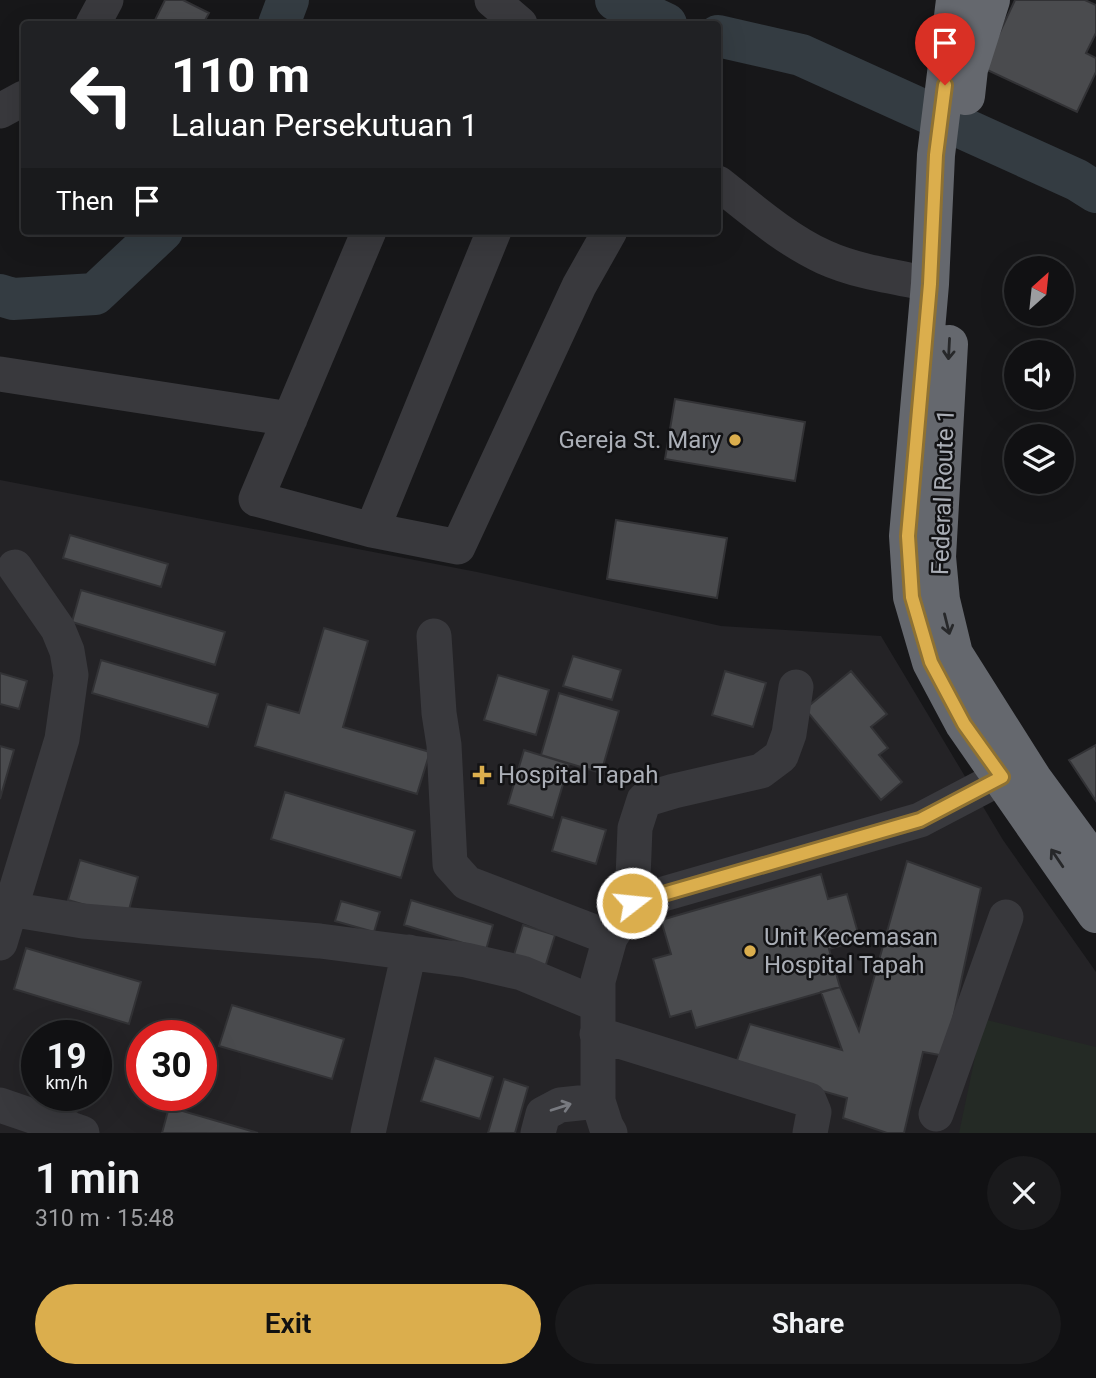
<!DOCTYPE html>
<html lang="en">
<head>
<meta charset="utf-8">
<style>
	:root { --surface:#111113; --page:#1a1a1c; --text:#f1f3f6; --muted:#9c9da0; --line:#303133; --accent:#dbae4d }
	body { margin:0; font-family:Roboto,sans-serif; background:var(--page); color:var(--text); height:100vh; display:flex; flex-direction:column; font-size:26px; white-space:nowrap }
	* { box-sizing:border-box; margin:0 }
	p { font-size:23px; color:var(--muted) }
	.icon { flex:none; width:38px; height:38px; fill:none; stroke:currentColor; stroke-width:2; stroke-linecap:round; stroke-linejoin:round }
	.map { position:relative; height:1133px; overflow:hidden }
	.side { display:flex; flex-direction:column; background:var(--surface); flex:1 }
	.side>* { flex:none }
	.banner { position:absolute; left:21px; top:21px; width:700px; height:214px; border-radius:7px; box-shadow:0 7px 28px #0002,0 0 0 2px var(--line); background:#202124; color:#fff; overflow:hidden }
	.needle { width:46px; rotate:27deg }
	.controls { position:absolute; left:1004px; top:256px; display:grid; gap:14px }
	.controls a { display:grid; place-items:center; width:70px; height:70px; border-radius:50%; background:var(--surface); box-shadow:0 7px 28px #0002,0 0 0 2px var(--line); font-size:35px }
	.speed { position:absolute; left:21px; top:1020px; display:flex; gap:14px; font-size:35px; font-weight:700; text-align:center }
	.speed>* { display:grid; place-content:center; width:91px; height:91px; border-radius:50%; background:var(--surface); box-shadow:0 7px 28px #0002,0 0 0 2px var(--line); line-height:1 }
	.speed small { font-size:18px; font-weight:400 }
	.speed .limit { border:10px solid #d22; background:#fff; color:#111 }
	.pin { position:absolute; display:grid; place-items:center; width:60px; height:60px; color:#fff; margin:-72px -30px; border-radius:50% 50% 50% 0; rotate:-45deg; box-shadow:0 0 7px #0007 }
	.pin .icon { rotate:45deg }
	.me { position:absolute; width:77px; margin:-38px; rotate:74deg; stroke-linejoin:round; filter:drop-shadow(0 0 5px #0008) }
	.turn { display:flex; align-items:center; gap:24px; height:147px; padding:0 35px; font-size:32px }
	.turn .icon { width:91px; height:91px; stroke-width:2.5 }
	.turn b { display:block; font-size:49px; line-height:60px }
	.then { display:flex; align-items:center; height:66px; padding:0 35px; background:#0003; gap:14px; font-size:26px }
	.round { display:grid; place-items:center; flex:none; width:74px; height:74px; border-radius:37px; background:var(--page) }
	.headline { display:flex; align-items:center; justify-content:space-between; height:119px; padding:0 35px }
	h1 { font-size:42px; font-weight:600; line-height:52px }
	.primary-button { display:flex; gap:14px; margin-top:auto; padding:14px 35px }
	.primary-button a { flex:1; height:80px; border-radius:42px; background:var(--accent); color:#111; font-size:28px; font-weight:600; line-height:80px; text-align:center }
	.primary-button a+a { background:var(--page); color:var(--text) }
	.map>svg:first-child { display:block }
	.built { fill:#242326; fill-rule:evenodd }
	.green { fill:#242a25 }
	.lines { fill:none; stroke-linecap:round; stroke-linejoin:round }
	.river { stroke:#343c42; stroke-width:42 }
	.building { fill:#4a4b4e; stroke:#323235; stroke-width:2 }
	.minor { stroke:#39393d; stroke-width:35 }
	.highway { stroke:#65686e; stroke-width:38 }
	.oneway { stroke:#27282a }
	.oneway2 { stroke:#787a80 }
	.route-casing { stroke:#8e7132; stroke-width:18 }
	.route { stroke:#dbae4d; stroke-width:12 }
	.poi-dot { fill:#dbae4d; stroke:#121214; stroke-width:2.5 }
	.labels { text-anchor:middle; dominant-baseline:central; stroke-width:5; stroke-linejoin:round; paint-order:stroke }
	.poi-label { font-size:24px; fill:#abafb7; stroke:#121214; text-anchor:start }
	.street-label { font-size:24px; fill:#abafb7; stroke:#121214 }
</style>
</head>
<body>
<div class="map">
<svg width="1096" height="1133" viewBox="0 0 1096 1133">
	<rect width="100%" height="100%" fill="#171719"/>
	<path class="built" d="M0,480L477,572L721,626L881,636L1003,840L1096,972V1133H0ZM37,1036H96V1096H37ZM142,1036H201V1096H142Z"/>
	<path class="green" d="M983,1019L1096,1047V1133H959Z"/>
	<g class="lines">
		<path class="river" d="M616,0L666,24
			M279,24L288,0
			M718,36L801,55L1077,180L1096,192
			M0,295L13,299L95,294L162,231"/>
	</g>
	<path class="building" d="M165,0H183L209,13L203,24H163L155,20Z
		M1015,0H1085L1096,5V33L1086,53L1096,58V72L1077,112L983,68Z
		M114,20L150,24H113Z
		M675,399L805,422L795,481L665,459Z
		M616,520L727,538L717,598L607,579Z
		M70,535L168,564L161,587L63,558Z
		M81,590L225,632L215,665L72,622Z
		M324,628L368,641L343,727L430,752L417,794L255,746L267,704L299,713Z
		M573,656L621,670L612,700L563,686Z
		M101,660L218,694L208,727L92,693Z
		M725,671L766,683L753,727L712,715Z
		M851,671L887,714L871,727L888,748L879,755L902,782L881,800L805,709Z
		M0,673L27,681L19,709L0,704Z
		M498,675L549,690L536,735L484,720Z
		M559,693L619,711L601,773L541,755Z
		M1096,745V801L1069,760Z
		M0,746L14,750L0,799Z
		M524,750L569,764L553,818L508,804Z
		M285,792L415,831L401,878L271,839Z
		M562,817L606,830L596,864L552,851Z
		M80,860L138,877L127,917L68,900Z
		M907,861L981,888L945,1056L923,1052L904,1133H887L843,1118L847,1098L735,1066L750,1024L842,1050L821,992L840,987L859,1031Z
		M821,874L828,899L847,894L860,940L829,949L840,987L696,1028L691,1011L670,1017L653,959L671,954L661,920Z
		M411,900L493,925L486,950L404,925Z
		M341,901L380,912L374,932L335,921Z
		M523,925L555,935L543,974L511,965Z
		M26,948L141,982L129,1024L14,989Z
		M232,1005L344,1039L332,1079L219,1046Z
		M435,1058L493,1077L480,1119L421,1101Z
		M504,1079L528,1087L515,1133H488Z
		M48,1096H81L74,1121L43,1112Z
		M169,1107L258,1133H162Z"/>
	<g class="lines">
		<path class="minor" d="M492,0L520,24
			M93,24L106,0
			M0,111L24,98
			M718,183C751,209 785,239 824,257C857,272 895,277 930,284
			M369,231L256,499L372,530L458,547L579,286L610,231
			M0,374L290,419
			M372,530L494,231
			M434,636L439,713L444,745L450,864L467,883L610,938
			M632,903L635,828L644,800L674,791L761,771L781,756L789,734L796,687
			M9,909L83,921L320,941L466,960L522,973L596,1004
			M0,943L62,739L71,675L67,651L58,629L15,567
			M597,1034L809,1100L814,1112L810,1133
			M0,1105L82,1133
			M936,1114L1006,917
			M368,1133L409,952
			M538,1133L543,1114L560,1105L598,1101
			M610,1133L606,1126L598,1101V981L610,938L632,903L920,820L1002,777L1023,764"/>
		<path class="highway" d="M955,0L936,155L930,284L908,536L912,597L931,662L964,724L1096,914
			M966,96L969,69L991,0
			M949,344L937,557L941,600L954,654L1033,779L1096,865"/>
	</g>
	<defs><path id="oneway-shaft" d="M-6 0H5M1.5-3L5.5 0L1.5 3" fill="none" stroke-width="1.6" stroke-linecap="round" stroke-linejoin="round" transform="scale(1.75)"/></defs>
	<g class="oneway">
		<use href="#oneway-shaft" transform="translate(949 349) rotate(93)"/>
		<use href="#oneway-shaft" transform="translate(947 624) rotate(76)"/>
		<use href="#oneway-shaft" transform="translate(1057 858) rotate(-124)"/>
	</g>
	<use class="oneway2" href="#oneway-shaft" transform="translate(561 1107) rotate(-18)"/>
	<g class="lines">
		<g class="route-casing">
			<path id="route" d="M632,903L920,820L1002,777L964,724L931,662L912,597L908,536L930,284L936,155L945,85"/>
		</g>
		<use href="#route" class="route"/>
	</g>
	<g class="poi-dot">
		<circle cx="735" cy="440" r="7"/>
		<path d="M478.5 764.5h7v7h7v7h-7v7h-7v-7h-7v-7h7z"/>
		<circle cx="750" cy="951" r="7"/>
	</g>
	<g class="labels">
		<g class="poi-label">
			<text x="721" y="440" text-anchor="end">Gereja St. Mary</text>
			<text x="498" y="775">Hospital Tapah</text>
			<text x="764" y="937">Unit Kecemasan<tspan x="764" dy="28">Hospital Tapah</tspan></text>
		</g>
		<g class="street-label">
			<text transform="translate(943 492) rotate(-88)">Federal Route 1</text>
		</g>
	</g>
</svg>
<div class="controls">
<a><svg class="needle" viewBox="-14 -14 28 28"><path d="M0-13l5 13h-10z" fill="#e53935"/><path d="M0 13l5-13h-10z" fill="#9c9da0"/></svg></a>
<a><svg class="icon" aria-label="sound" viewBox="0 0 24 24"><path d="M4 9h4l5-4v14l-5-4H4zM17 9q2 3 0 6"/></svg></a>
<a><svg class="icon" aria-label="layers" viewBox="0 0 24 24"><path d="M12 4l9 5-9 5-9-5zM3 14l9 5 9-5"/></svg></a>
</div>
<div class="speed"><div>19<small>km/h</small></div><div class="limit">30</div></div>
<div class="pin" style="left:945px;top:85px;background:#d93025"><svg class="icon" aria-label="arrive" viewBox="0 0 24 24"><path d="M6 21V4h12l-3 4 3 4H6"/></svg></div>
<svg class="me" style="left:632px;top:903px" viewBox="-20 -20 40 40"><circle r="17" fill="#dbae4d" stroke="#fff" stroke-width="3"/><path d="M0-11L8 9 0 5-8 9z" fill="#fff"/></svg>
<div class="banner">
<div class="turn"><svg class="icon" aria-label="left" viewBox="0 0 24 24"><path d="M17 20v-9H6M10 6l-5 5 5 5"/></svg><div><b>110 m</b>Laluan Persekutuan 1</div></div>
<div class="then">Then<svg class="icon" aria-label="arrive" viewBox="0 0 24 24"><path d="M6 21V4h12l-3 4 3 4H6"/></svg></div>
</div>
</div>
<section class="side">
<div class="headline"><div><h1>1 min</h1><p>310 m · 15:48</p></div><a class="round"><svg class="icon" aria-label="close" viewBox="0 0 24 24"><path d="M6 6l12 12M18 6L6 18"/></svg></a></div>
<div class="primary-button"><a>Exit</a><a>Share</a></div>
</section>
</body>
</html>
